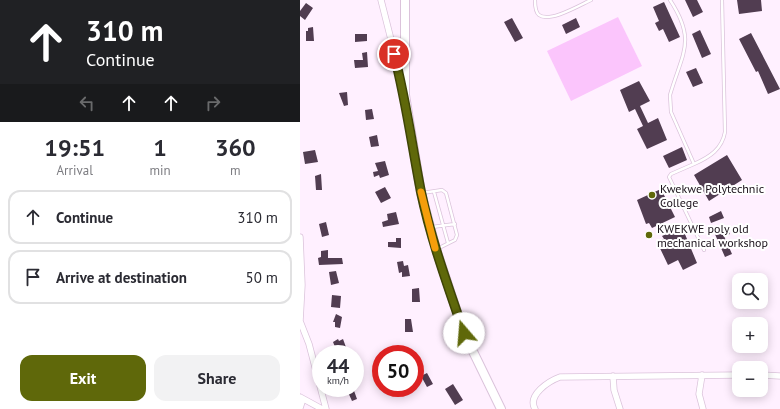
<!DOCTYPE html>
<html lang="en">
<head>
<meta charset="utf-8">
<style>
	:root { --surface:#fff; --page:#f2f2f3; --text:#2b2b33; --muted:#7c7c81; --line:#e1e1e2; --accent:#5f680a }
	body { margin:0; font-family:"PT Sans",sans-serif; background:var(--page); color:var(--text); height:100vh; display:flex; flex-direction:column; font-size:15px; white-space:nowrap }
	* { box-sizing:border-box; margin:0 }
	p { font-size:13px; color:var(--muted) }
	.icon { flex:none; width:22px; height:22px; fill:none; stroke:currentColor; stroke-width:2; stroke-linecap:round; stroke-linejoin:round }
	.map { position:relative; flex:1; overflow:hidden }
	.drawer { display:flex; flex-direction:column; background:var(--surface); width:300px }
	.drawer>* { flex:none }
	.hud { background:#202124; color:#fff; overflow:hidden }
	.buttons { position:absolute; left:432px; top:273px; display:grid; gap:8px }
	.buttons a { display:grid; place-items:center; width:36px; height:36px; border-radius:8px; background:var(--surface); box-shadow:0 2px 10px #0003; font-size:20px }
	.speed { position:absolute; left:12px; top:345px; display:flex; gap:8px; font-size:20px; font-weight:700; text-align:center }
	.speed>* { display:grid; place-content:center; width:52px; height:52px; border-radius:50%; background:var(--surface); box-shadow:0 2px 10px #0003; line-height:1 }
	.speed small { font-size:10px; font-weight:400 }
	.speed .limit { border:6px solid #d22; background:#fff; color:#111 }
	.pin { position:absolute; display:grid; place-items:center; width:34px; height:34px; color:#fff; margin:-17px; border:2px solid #fff; border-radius:50%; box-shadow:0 1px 4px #0007 }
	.me { position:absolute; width:44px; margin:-22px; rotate:342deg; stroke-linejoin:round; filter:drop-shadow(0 0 3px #0008) }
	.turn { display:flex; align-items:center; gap:14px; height:84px; padding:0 20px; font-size:18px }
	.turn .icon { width:52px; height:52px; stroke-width:2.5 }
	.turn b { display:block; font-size:28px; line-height:34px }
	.lanes { display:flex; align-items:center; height:38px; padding:0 20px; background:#0003; justify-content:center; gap:20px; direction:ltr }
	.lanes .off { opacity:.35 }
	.eta { display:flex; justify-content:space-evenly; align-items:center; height:68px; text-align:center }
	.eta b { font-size:24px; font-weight:700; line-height:28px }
	.action { display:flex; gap:8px; margin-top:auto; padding:8px 20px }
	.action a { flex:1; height:46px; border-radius:12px; background:var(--accent); color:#fff; font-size:16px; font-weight:700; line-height:46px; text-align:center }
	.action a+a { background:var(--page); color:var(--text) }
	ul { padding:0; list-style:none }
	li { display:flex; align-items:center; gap:12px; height:54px; margin:0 8px 6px; padding:0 12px; border:2px solid var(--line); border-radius:12px }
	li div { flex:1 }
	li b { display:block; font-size:15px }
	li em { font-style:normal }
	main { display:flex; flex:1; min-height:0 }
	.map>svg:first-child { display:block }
	.green { fill:#fbc5fc }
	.building { fill:#513d51 }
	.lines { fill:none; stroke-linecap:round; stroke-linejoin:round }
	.lane-casing { stroke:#dbc3db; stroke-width:4 }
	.street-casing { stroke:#dbc3db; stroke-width:7 }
	.secondary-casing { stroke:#dbc3db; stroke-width:10 }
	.lane { stroke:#fff; stroke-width:2.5 }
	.street { stroke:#fff; stroke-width:5.5 }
	.secondary { stroke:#fff; stroke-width:8 }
	.route-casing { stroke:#3e4406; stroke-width:10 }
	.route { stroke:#5f680a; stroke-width:7 }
	.slow { stroke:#f59e0b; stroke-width:7 }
	.poi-dot { fill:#5f680a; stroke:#fff; stroke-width:1.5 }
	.labels { text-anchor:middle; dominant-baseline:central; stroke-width:4; stroke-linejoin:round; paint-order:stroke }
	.poi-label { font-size:12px; fill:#1b121b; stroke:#fff; text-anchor:start }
</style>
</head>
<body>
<main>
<section class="drawer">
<div class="hud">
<div class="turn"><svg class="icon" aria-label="ahead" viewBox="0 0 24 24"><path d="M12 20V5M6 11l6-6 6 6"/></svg><div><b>310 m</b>Continue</div></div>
<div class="lanes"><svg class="icon off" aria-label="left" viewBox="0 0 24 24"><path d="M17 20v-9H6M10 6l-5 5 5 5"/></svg><svg class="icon" aria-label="ahead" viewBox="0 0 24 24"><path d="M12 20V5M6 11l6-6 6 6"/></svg><svg class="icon" aria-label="ahead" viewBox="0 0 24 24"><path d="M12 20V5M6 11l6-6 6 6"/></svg><svg class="icon off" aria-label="right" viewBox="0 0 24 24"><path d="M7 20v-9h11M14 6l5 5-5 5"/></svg></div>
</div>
<div class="eta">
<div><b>19:51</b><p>Arrival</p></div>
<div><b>1</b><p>min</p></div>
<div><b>360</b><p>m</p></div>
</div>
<ul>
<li><svg class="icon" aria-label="ahead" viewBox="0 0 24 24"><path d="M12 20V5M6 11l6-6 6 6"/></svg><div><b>Continue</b></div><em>310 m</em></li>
<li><svg class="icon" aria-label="arrive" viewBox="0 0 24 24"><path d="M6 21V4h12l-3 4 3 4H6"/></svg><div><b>Arrive at destination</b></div><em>50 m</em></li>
</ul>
<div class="action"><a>Exit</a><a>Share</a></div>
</section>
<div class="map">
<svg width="480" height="409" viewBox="0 0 480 409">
	<rect width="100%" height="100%" fill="#fff0ff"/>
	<path class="green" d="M318,17L342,66L271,101L247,51Z"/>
	<path class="building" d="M385,0H397L403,12L393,17Z
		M437,0H461L462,11L439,14Z
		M364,2L380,37L369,42L363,29L359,31L355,23L359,21L353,7Z
		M6,3L13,8L5,20L0,16V11Z
		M212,18L223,38L215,42L204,22Z
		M276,18L280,27L266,34L262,25Z
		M13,27L14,41H6V31H8V28Z
		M400,30L411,54L402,58L392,34Z
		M451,33L480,89L468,94L458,71L456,72L439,39Z
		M55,34H67V41L55,42Z
		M67,52L68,67L55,68L54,60H63L62,53Z
		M396,68L403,83L393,87L386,72Z
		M339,81L350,101L340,106L348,123L358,118L367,140L347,149L337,129L343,126L335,109L329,112L320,90Z
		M47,92L48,105L44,106L39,93Z
		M72,109L74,119L66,120L65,110Z
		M77,135L79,146L71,147L69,137Z
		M382,147L387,160L369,168L363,156Z
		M15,150L18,162L5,164L3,152Z
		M427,155L442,180L409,201L394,175Z
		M85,161L89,175L80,178L79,175L74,177L73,172L78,171L75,163Z
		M21,174L22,190H16L15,176Z
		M85,187L91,198L81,203L75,192Z
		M361,189L375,217L352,228L349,223L346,224L337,200Z
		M421,211L424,218L411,223L409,217Z
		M96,212L99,224L83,227L82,222L88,220L87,214Z
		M26,222L29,235L22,237L19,224Z
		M382,227L397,263L383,270L378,260L368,265L357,242L364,239L362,236Z
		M427,227L430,234L424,236L432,254L425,257L414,232Z
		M96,238H101V248L88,247V242H96Z
		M28,250V258H42L43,264L19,265L18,258L21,257V251Z
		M103,261L104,266L108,265L110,276L102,277V272L99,273L97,262Z
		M36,271L39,283L31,285L29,272Z
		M119,288L120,302H112V289Z
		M32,295L41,296L40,308L31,307Z
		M36,314L42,317L40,328L35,327V322H33Z
		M105,319H111L113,332H105Z
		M38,339L39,341L43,339L47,350L41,353L38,346L35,347L33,342Z
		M127,373L133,384L127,387L121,376Z
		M153,384L163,400L155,405L145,389Z
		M53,388L57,399L52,401L47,390Z"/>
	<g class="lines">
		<g class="lane-casing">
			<path id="lane" d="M235,0C235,5 235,12 239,15C250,23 280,5 291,0
				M370,0C397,41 382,53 370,95L371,112L394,164C410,157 422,149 425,132L422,0
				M394,164L371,174L369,177L404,250
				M134,192L148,243
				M122,193L142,190L146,193L157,235L155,240L137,249
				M132,227L155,224"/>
		</g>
		<g class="street-casing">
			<path id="street" d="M81,0L103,87
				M0,237L2,285L0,321
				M0,321L9,344L26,409
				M402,375L399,394L403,409
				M461,375L480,376
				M313,376L314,390L320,409
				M0,397L22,409
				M0,408L3,399
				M235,409C227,395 249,381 260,377L439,375"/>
		</g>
		<g class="secondary-casing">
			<path id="secondary" d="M105,0V95L121,193L136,249L164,333L201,409"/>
		</g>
		<use href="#lane" class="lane"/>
		<use href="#street" class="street"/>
		<use href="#secondary" class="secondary"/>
	</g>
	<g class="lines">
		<g class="route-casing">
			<path id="route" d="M94,54C106,100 112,146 121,192C131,240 148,286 164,333"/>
		</g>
		<use href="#route" class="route"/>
		<path class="slow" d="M121,192L135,248"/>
	</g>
	<g class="poi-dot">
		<circle cx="352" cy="195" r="4"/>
		<circle cx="349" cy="235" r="4"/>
	</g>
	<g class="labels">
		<g class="poi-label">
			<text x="360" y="188">Kwekwe Polytechnic<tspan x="360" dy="14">College</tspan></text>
			<text x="357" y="228">KWEKWE poly old<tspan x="357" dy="14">mechanical workshop</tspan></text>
		</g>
	</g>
</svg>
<div class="buttons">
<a><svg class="icon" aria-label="search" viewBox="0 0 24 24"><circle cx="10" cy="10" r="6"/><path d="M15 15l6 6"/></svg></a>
<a>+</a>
<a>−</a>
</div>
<div class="speed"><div>44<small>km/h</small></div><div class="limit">50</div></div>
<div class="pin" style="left:94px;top:54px;background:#d93025"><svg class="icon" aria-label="arrive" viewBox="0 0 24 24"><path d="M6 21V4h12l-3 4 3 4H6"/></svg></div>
<svg class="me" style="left:164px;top:333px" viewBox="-20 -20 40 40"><circle r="19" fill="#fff"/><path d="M0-13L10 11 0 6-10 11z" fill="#5f680a"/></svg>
</div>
</main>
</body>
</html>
